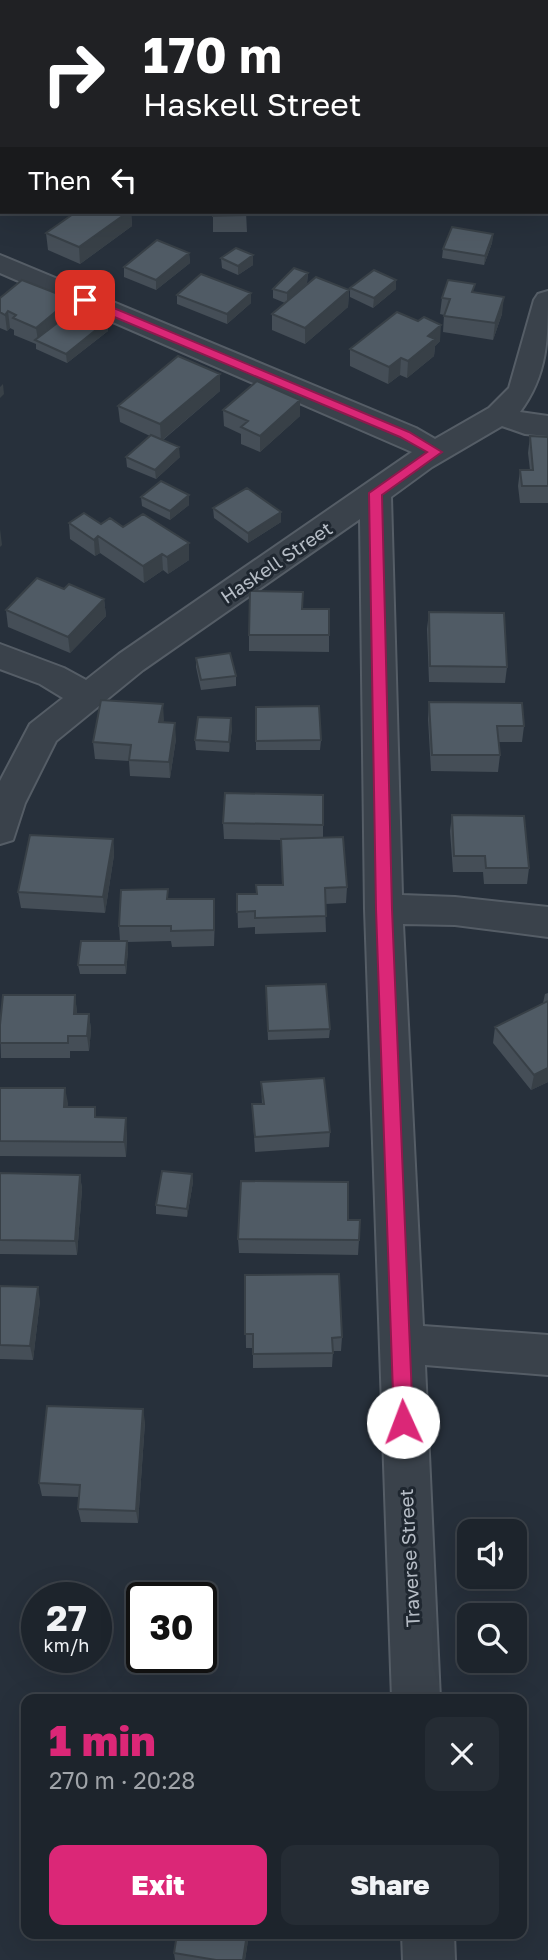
<!DOCTYPE html>
<html lang="en">
<head>
<meta charset="utf-8">
<style>
	:root { --surface:#1d242c; --page:#252c34; --text:#f1f3f6; --muted:#a0a4a9; --line:#3b4148; --accent:#db2777 }
	body { margin:0; font-family:"Golos Text",sans-serif; background:var(--page); color:var(--text); height:100vh; display:flex; flex-direction:column; font-size:26px; white-space:nowrap }
	* { box-sizing:border-box; margin:0 }
	p { font-size:23px; color:var(--muted) }
	.icon { flex:none; width:38px; height:38px; fill:none; stroke:currentColor; stroke-width:2; stroke-linecap:round; stroke-linejoin:round }
	.map { position:relative; flex:1; overflow:hidden }
	.details { position:absolute; left:21px; top:1694px; width:506px; height:245px; display:flex; flex-direction:column; background:var(--surface); border-radius:14px; box-shadow:0 7px 28px #0002,0 0 0 2px var(--line) }
	.details>* { flex:none }
	.banner { position:absolute; left:0px; top:0px; width:550px; height:214px; box-shadow:0 7px 28px #0002,0 0 0 2px var(--line); background:#202124; color:#fff; overflow:hidden }
	.controls { position:absolute; left:457px; top:1519px; display:grid; gap:14px }
	.controls a { display:grid; place-items:center; width:70px; height:70px; border-radius:14px; background:var(--surface); box-shadow:0 7px 28px #0002,0 0 0 2px var(--line); font-size:35px }
	.speed { position:absolute; left:21px; top:1582px; display:flex; gap:14px; font-size:35px; font-weight:700; text-align:center }
	.speed>* { display:grid; place-content:center; width:91px; height:91px; border-radius:50%; background:var(--surface); box-shadow:0 7px 28px #0002,0 0 0 2px var(--line); line-height:1 }
	.speed small { font-size:18px; font-weight:400 }
	.speed .limit { border:4px solid #111; border-radius:10px; background:#fff; color:#111 }
	.pin { position:absolute; display:grid; place-items:center; width:60px; height:60px; color:#fff; margin:-30px; border-radius:14px; box-shadow:0 4px 10px #0006 }
	.me { position:absolute; width:77px; margin:-38px; rotate:358deg; stroke-linejoin:round; filter:drop-shadow(0 0 5px #0008) }
	.turn { display:flex; align-items:center; gap:24px; height:147px; padding:0 28px; font-size:32px }
	.turn .icon { width:91px; height:91px; stroke-width:2.5 }
	.turn b { display:block; font-size:49px; line-height:60px }
	.then { display:flex; align-items:center; height:66px; padding:0 28px; background:#0003; gap:14px; font-size:26px }
	.round { display:grid; place-items:center; flex:none; width:74px; height:74px; border-radius:14px; background:var(--page) }
	.headline { display:flex; align-items:center; justify-content:space-between; height:119px; padding:0 28px }
	h1 { font-size:42px; font-weight:800; line-height:52px; color:var(--accent) }
	.cta { display:flex; gap:14px; margin-top:auto; padding:14px 28px }
	.cta a { flex:1; height:80px; border-radius:14px; background:var(--accent); color:#fff; font-size:28px; font-weight:800; line-height:80px; text-align:center }
	.cta a+a { background:var(--page); color:var(--text) }
	.map>svg:first-child { display:block }
	.lines { fill:none; stroke-linecap:round; stroke-linejoin:round }
	.minor-casing { stroke:#555d66; stroke-width:4 }
	.major-casing { stroke:#434b54; stroke-width:4 }
	.minor { fill:#3a424b; fill-rule:evenodd }
	.major { fill:#59616b; fill-rule:evenodd }
	.wall { fill:#454e57 }
	.shaded-wall { fill:#384047 }
	.building { fill:#505b65; stroke:#384047; stroke-width:2 }
	.route { fill:#db2777; stroke:#8e194d; stroke-width:2 }
	.labels { text-anchor:middle; dominant-baseline:central; stroke-width:6; stroke-linejoin:round; paint-order:stroke }
	.street-label { font-size:19px; fill:#b6bdc6; stroke:#1f2730 }
</style>
</head>
<body>
<div class="map">
<svg width="548" height="1960" viewBox="0 0 548 1960">
	<rect width="100%" height="100%" fill="#27303b"/>
	<g class="lines">
		<g class="minor-casing">
			<path id="minor" d="M0,255L416,428L435,439L489,408L509,388L534,300L538,294L548,291C548,338 548,375 520,412L548,416V436L525,434L502,426L432,467L391,497L402,895L455,897L548,907V937L455,925L403,924L423,1326L548,1335V1375L425,1365L440,1699H392L365,909L360,519L143,670L56,741L25,803L13,840L0,844V781L30,724L63,698L40,684L0,669V644L64,668L86,680L119,654L412,452L0,273Z
				M402,1934H454L455,1960H403Z"/>
		</g>
		<g class="major-casing">
			<path id="major" d="M118,0H181L182,2H119Z
				M424,0H456L423,2Z"/>
		</g>
		<use href="#minor" class="minor"/>
		<use href="#major" class="major"/>
	</g>
	<path class="wall" d="M76,212H131L132,226L80,264L48,250L46,233Z
		M213,212H246L247,232H213Z
		M493,234L492,243L484,265L442,258L443,249Z
		M189,253L190,263L156,290L124,277V267Z
		M253,255V265L238,275L222,268L221,258Z
		M308,273L307,283L298,292L349,290L348,307L305,344L272,330V314L285,303L273,298V289Z
		M396,280V289L373,308L350,297V288Z
		M251,293V303L227,324L177,304V295Z
		M474,293L502,314L493,340L443,332L444,315L440,314L442,298Z
		M0,298L71,299L72,311L107,321L108,331L67,363L36,349V344L14,335V330L10,328L7,331L0,328Z
		M418,321L440,341L435,346L434,356L407,378L400,375L388,384L350,366V349Z
		M220,374V391L163,440L180,457L156,479L127,467L126,457L150,436L120,422L118,406Z
		M223,410L300,416L260,452L241,444V434L224,426Z
		M530,436L548,437V503H520L518,486L520,470H530L528,453Z
		M189,495V505L170,520L142,506L141,497Z
		M213,508L281,522L248,543L214,518Z
		M69,523L101,524L123,527L189,560L168,574L163,570L144,583L100,553L95,556L70,539Z
		M104,599L106,616L70,653L8,627L6,610Z
		M329,609V652L249,651V635Z
		M429,612L507,667L505,683L429,682L427,629Z
		M196,658L236,676V686L201,690L196,667Z
		M429,702L524,726L522,742H499L500,755L498,772L431,771L428,719Z
		M163,704V722L176,739L170,778L130,776L129,761L95,759L93,742Z
		M256,707L321,740L320,750H256Z
		M232,728L229,752L196,750L195,740Z
		M323,795V838L347,887L346,903L325,904L326,932L255,934V927L238,928L237,894H256L282,885L281,840L224,839L223,823Z
		M452,815L529,868L527,884H484L483,872H453L450,831Z
		M113,839L114,855L105,913L21,908L18,892Z
		M168,899L215,915L214,946L172,947L171,941L127,942L128,950L126,974H80L78,965L120,941L119,926Z
		M548,993V1082L531,1090L493,1043L495,1027L543,1003L545,994Z
		M75,995L77,1014H89L91,1030L89,1051H70V1058H1L0,1025Z
		M266,995L330,1029L329,1038L268,1040Z
		M261,1082L330,1132L329,1147L255,1152L252,1104H262Z
		M0,1088L68,1103L67,1107H95L96,1118L127,1133L126,1157L0,1156Z
		M0,1173L80,1175L82,1189L77,1255L0,1254Z
		M192,1174L193,1182L187,1217L156,1214V1205Z
		M238,1239L359,1240L358,1255L239,1253Z
		M245,1275L342,1337L341,1351H333L332,1367L253,1368V1348H246Z
		M0,1286L40,1301L33,1360L0,1359Z
		M145,1422L138,1523L81,1522L78,1509L79,1497L42,1496L39,1483Z
		M177,1934H249L245,1960H175L174,1953Z"/>
	<path class="shaded-wall" d="M2,89V99H0V90Z
		M2,170V188L0,189V172Z
		M128,212H131L132,226L80,264L79,247Z
		M493,234L492,243L484,265L485,256Z
		M189,253L190,263L156,290V280Z
		M253,255V265L238,275V266Z
		M308,273L307,283L287,303V293Z
		M396,280V289L373,308L374,298Z
		M349,290L348,307L305,344V328Z
		M251,293V303L227,324V314Z
		M504,297L502,314L493,340L495,323Z
		M71,299L72,315L38,341L36,328Z
		M8,311L10,328L7,331L5,315Z
		M107,321L108,331L67,363L66,354Z
		M441,325L440,341L435,346L434,356L407,378L408,361L428,336Z
		M401,358L400,375L388,384L389,367Z
		M220,374V391L161,441L160,424Z
		M3,384L4,394L0,398V387Z
		M300,400V416L260,452V436Z
		M179,447L180,457L156,479L155,470Z
		M189,495V505L170,520V511Z
		M281,512V522L248,543V533Z
		M0,529L2,545L0,547Z
		M98,536L100,553L95,556L94,540Z
		M189,543V560L168,574L167,557Z
		M162,554L163,570L144,583L143,566Z
		M104,599L106,616L70,653L68,637Z
		M163,704L164,720L160,738L159,722Z
		M231,718L232,728L229,752V742Z
		M175,723L176,739L170,778L169,762Z
		M113,839L114,855L105,913L103,897Z
		M127,941L128,950L126,974L125,965Z
		M75,995L77,1011L76,1030L74,1014Z
		M89,1014L91,1030L89,1051L87,1036Z
		M548,1068V1082L531,1090L534,1075Z
		M65,1088L68,1103L66,1122L64,1107Z
		M126,1118L127,1133L126,1157L124,1142Z
		M192,1174L193,1182L187,1217V1209Z
		M80,1175L82,1189L77,1255L75,1241Z
		M38,1287L40,1301L33,1360L30,1346Z
		M143,1409L145,1422L138,1523L136,1511Z
		M247,1934H249L245,1960H243Z"/>
	<path class="building" d="M177,0H226L225,2H176Z
		M351,0H399V2H351Z
		M0,71L2,72V89L0,90Z
		M0,155H2V170L0,172Z
		M76,212H128L79,247L46,233Z
		M213,212H246L247,215L213,216Z
		M452,227L493,234L485,256L443,249Z
		M157,240L189,253L156,280L124,267Z
		M236,248L253,255L238,266L221,258Z
		M294,268L308,273L287,293L273,289Z
		M374,270L396,280L374,298L350,288Z
		M201,274L251,293L227,314L177,295Z
		M316,277L349,290L305,328L272,314Z
		M22,280L71,299L36,328L13,318L16,315L8,311L5,315L0,312V298Z
		M448,280L475,284L472,292L504,297L495,323L444,316L450,299L442,298Z
		M77,308L107,321L66,354L35,340Z
		M397,312L418,321L424,317L441,325L428,336L435,339L408,361L401,358L389,367L350,349Z
		M178,356L220,374L160,424L118,406Z
		M257,381L300,400L260,436L241,427L248,421L223,410Z
		M151,435L179,447L155,470L126,457Z
		M530,436L548,437V486H522L520,470H533Z
		M161,481L189,495L170,511L141,497Z
		M247,488L281,512L248,533L213,508Z
		M84,513L101,524L110,518L123,527L143,514L189,543L167,557L162,554L143,566L98,536L94,540L69,523Z
		M37,578L64,589L69,584L104,599L68,637L6,610Z
		M250,591L303,592L302,609H329V635H249Z
		M429,612L504,613L507,667L430,666Z
		M230,653L236,676L201,680L196,658Z
		M101,700L163,704L159,722L175,723L169,762L129,760L131,745L93,742Z
		M429,702L522,703L524,726H497L500,755H432Z
		M319,706L321,740L256,741V707Z
		M198,717L231,718L229,742L195,740Z
		M225,793L323,795V825L223,823Z
		M452,815L524,816L529,868H486L485,856H454Z
		M30,835L113,839L103,897L18,892Z
		M343,837L347,887L325,888L326,916L255,918V911L237,912V894H257L256,885H283L281,839Z
		M168,889L167,899H214V930L171,931V926H119L121,890Z
		M81,941H127L125,965H78Z
		M326,984L330,1029L268,1031L266,986Z
		M3,995H75L74,1014H89L87,1036H68V1043H0V1025Z
		M548,1001V1068L534,1075L495,1027Z
		M324,1078L330,1132L255,1137L252,1104H264L261,1082Z
		M0,1088H65L64,1107H95V1117L126,1118L124,1142L0,1141Z
		M162,1171L192,1174L187,1209L156,1205Z
		M0,1173L80,1175L75,1241L0,1240Z
		M241,1181L348,1182V1220H360L359,1240L238,1239Z
		M339,1274L342,1337L332,1338L333,1353L253,1354V1334H245V1275Z
		M0,1286L38,1287L30,1346L0,1345Z
		M47,1406L143,1409L136,1511L78,1509L80,1485L39,1483Z
		M177,1934H247L243,1960H216L174,1953Z"/>
	<path class="route" d="M81,298H90L409,432L442,452L382,495L392,909L413,1422L410,1428L403,1431L397,1428L394,1422L376,909L369,493L427,452L400,437L81,303Z"/>
	<g class="labels">
		<g class="street-label">
			<text transform="translate(276 562) rotate(-34)">Haskell Street</text>
			<text transform="translate(409 1558) rotate(-93)">Traverse Street</text>
		</g>
	</g>
</svg>
<div class="controls">
<a><svg class="icon" aria-label="sound" viewBox="0 0 24 24"><path d="M4 9h4l5-4v14l-5-4H4zM17 9q2 3 0 6"/></svg></a>
<a><svg class="icon" aria-label="search" viewBox="0 0 24 24"><circle cx="10" cy="10" r="6"/><path d="M15 15l6 6"/></svg></a>
</div>
<div class="speed"><div>27<small>km/h</small></div><div class="limit">30</div></div>
<div class="pin" style="left:85px;top:300px;background:#d93025"><svg class="icon" aria-label="arrive" viewBox="0 0 24 24"><path d="M6 21V4h12l-3 4 3 4H6"/></svg></div>
<svg class="me" style="left:403px;top:1422px" viewBox="-20 -20 40 40"><circle r="19" fill="#fff"/><path d="M0-13L10 11 0 6-10 11z" fill="#db2777"/></svg>
<div class="banner">
<div class="turn"><svg class="icon" aria-label="right" viewBox="0 0 24 24"><path d="M7 20v-9h11M14 6l5 5-5 5"/></svg><div><b>170 m</b>Haskell Street</div></div>
<div class="then">Then<svg class="icon" aria-label="left" viewBox="0 0 24 24"><path d="M17 20v-9H6M10 6l-5 5 5 5"/></svg></div>
</div>
<section class="details">
<div class="headline"><div><h1>1 min</h1><p>270 m · 20:28</p></div><a class="round"><svg class="icon" aria-label="close" viewBox="0 0 24 24"><path d="M6 6l12 12M18 6L6 18"/></svg></a></div>
<div class="cta"><a>Exit</a><a>Share</a></div>
</section>
</div>
</body>
</html>
